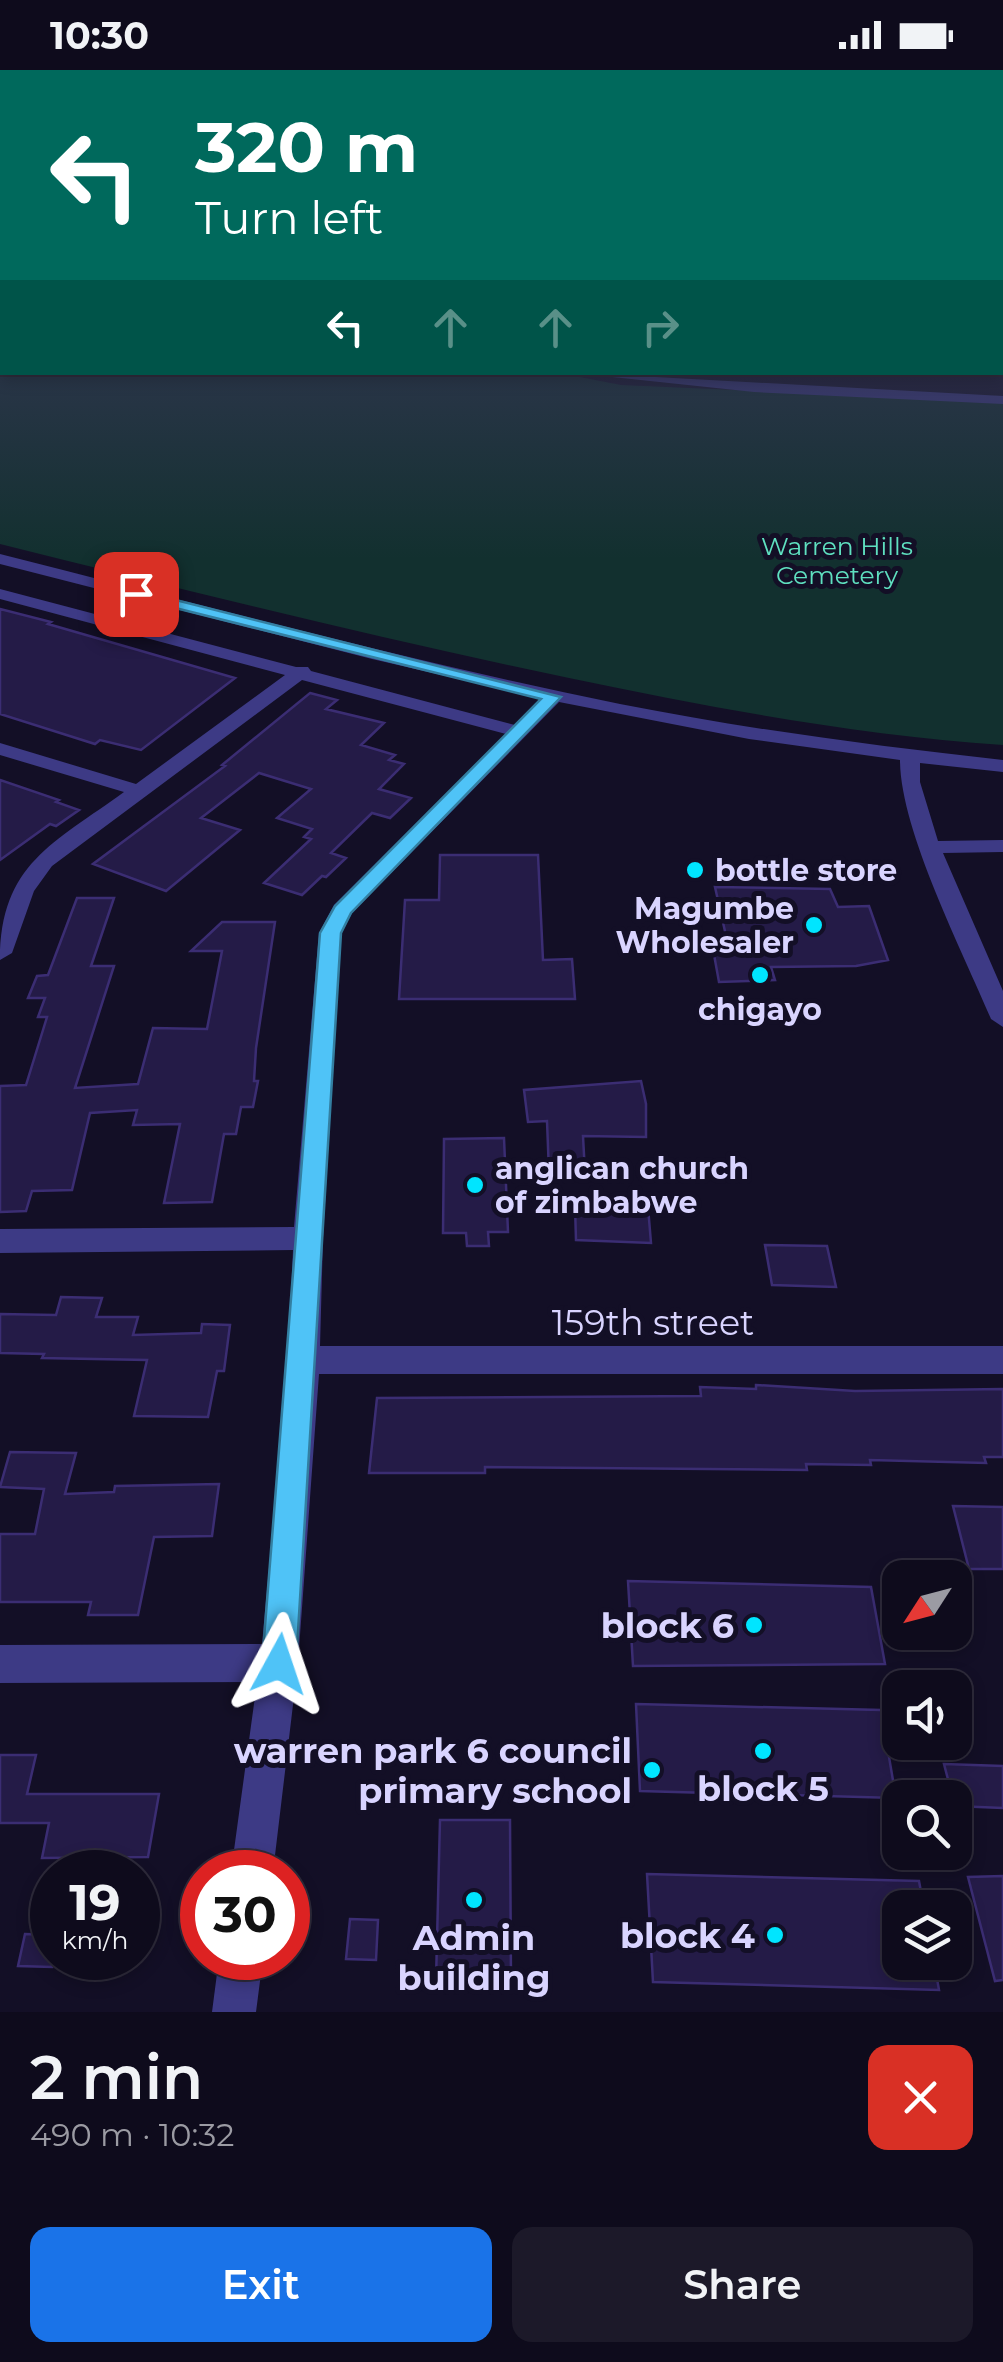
<!DOCTYPE html>
<html lang="en">
<head>
<meta charset="utf-8">
<style>
	:root { --surface:#0e0b1c; --page:#1c1929; --text:#f1f3f6; --muted:#9b9ba3; --line:#2e2b3b; --accent:#1a73e8 }
	body { margin:0; font-family:Montserrat,sans-serif; background:var(--page); color:var(--text); height:100vh; display:flex; flex-direction:column; font-size:38px; white-space:nowrap }
	* { box-sizing:border-box; margin:0 }
	p { font-size:32px; color:var(--muted) }
	.icon { flex:none; width:55px; height:55px; fill:none; stroke:currentColor; stroke-width:2; stroke-linecap:round; stroke-linejoin:round }
	.map { position:relative; height:1942px; overflow:hidden }
	.panel { display:flex; flex-direction:column; background:var(--surface); flex:1 }
	.panel>* { flex:none }
	.top-card { position:absolute; left:0px; top:0px; width:1005px; height:305px; box-shadow:0 5px 15px #0003,0 0 0 2px var(--line); background:#00695c; color:#fff; overflow:hidden }
	.needle { width:65px; rotate:234deg }
	.fabs { position:absolute; left:882px; top:1490px; display:grid; gap:20px }
	.fabs a { display:grid; place-items:center; width:90px; height:90px; border-radius:20px; background:var(--surface); box-shadow:0 5px 15px #0003,0 0 0 2px var(--line); font-size:50px }
	.speed { position:absolute; left:30px; top:1780px; display:flex; gap:20px; font-size:50px; font-weight:700; text-align:center }
	.speed>* { display:grid; place-content:center; width:130px; height:130px; border-radius:50%; background:var(--surface); box-shadow:0 5px 15px #0003,0 0 0 2px var(--line); line-height:1 }
	.speed small { font-size:25px; font-weight:400 }
	.speed .limit { border:15px solid #d22; background:#fff; color:#111 }
	.pin { position:absolute; display:grid; place-items:center; width:85px; height:85px; color:#fff; margin:-42px; border-radius:20px; box-shadow:0 5px 15px #0006 }
	.me { position:absolute; width:110px; margin:-55px; rotate:5deg; stroke-linejoin:round; filter:drop-shadow(0 0 8px #0008) }
	.turn { display:flex; align-items:center; gap:35px; height:210px; padding:0 30px; font-size:45px }
	.turn .icon { width:130px; height:130px; stroke-width:2.5 }
	.turn b { display:block; font-size:70px; line-height:85px }
	.lanes { display:flex; align-items:center; height:95px; padding:0 30px; background:#0003; justify-content:center; gap:50px; direction:ltr }
	.lanes .off { opacity:.35 }
	.round { display:grid; place-items:center; flex:none; width:105px; height:105px; border-radius:20px; background:var(--page) }
	.head { display:flex; align-items:center; justify-content:space-between; height:170px; padding:0 30px }
	h1 { font-size:60px; font-weight:600; line-height:75px }
	.cta { display:flex; gap:20px; margin-top:auto; padding:20px 30px }
	.cta a { flex:1; height:115px; border-radius:20px; background:var(--accent); color:#fff; font-size:40px; font-weight:600; line-height:115px; text-align:center }
	.cta a+a { background:var(--page); color:var(--text) }
	.status { display:flex; justify-content:space-between; align-items:center; height:70px; padding:0 50px; background:var(--surface); direction:ltr }
	.status svg { height:28px; fill:currentColor }
	.map>svg:first-child { display:block }
	.green { fill:#12302f }
	.building { fill:#241b47; stroke:#3b2d73; stroke-width:2.5 }
	.lines { fill:none; stroke-linecap:round; stroke-linejoin:round }
	.minor { fill:#3d3a85; fill-rule:evenodd }
	.route { fill:#4fc3f7; stroke:#337fa1; stroke-width:2.5 }
	.poi-dot { fill:#00e5ff; stroke:#130f26; stroke-width:4 }
	.labels { text-anchor:middle; dominant-baseline:central; stroke-width:10; stroke-linejoin:round; paint-order:stroke }
	.far-park-label { font-size:25px; fill:#5fe0c0; stroke:#130f26 }
	.poi-label { font-size:30px; font-weight:bold; fill:#d9d4ff; stroke:#130f26; text-anchor:start }
	.near-street-label { font-size:35px; fill:#d9d4ff; stroke:#130f26 }
	.near-poi-label { font-size:35px; font-weight:bold; fill:#d9d4ff; stroke:#130f26; text-anchor:end }
</style>
</head>
<body>
<div class="status"><b>10:30</b><svg viewBox="0 0 49 12"><path d="M0 12V9h3v3zM5 12V6h3v6zM10 12V3h3v9zM15 12V0h3v12zM26 1h20v11H26zM47 4h2v5h-2z"/></svg></div>
<div class="map">
<svg width="1003" height="1942" viewBox="0 0 1003 1942">
	<rect width="100%" height="100%" fill="#130f26"/>
	<path class="green" d="M0,226L2,302H554L621,315L1003,332V675C856,665 713,638 569,608C378,568 189,521 0,474Z"/>
	<path class="building" d="M0,539L51,552L48,554L235,608L141,680L100,670L95,674L0,644Z
		M310,623L337,630L326,639L384,653L361,675L395,685L389,690L404,694L379,719L411,728L390,748L372,743L331,783L346,788L326,807L322,806L302,825L264,813L311,769L304,767L312,759L277,748L311,719L259,703L201,748L240,760L166,821L93,794L225,696L222,695Z
		M0,710L59,730L56,732L79,740L56,756L50,754L0,790Z
		M440,785H538L543,890L572,889L575,929H399L405,830H439Z
		M715,817L830,819L838,837L869,836L888,890L856,896L771,897L775,910L719,912L713,879H729Z
		M77,828H114L91,896H114L75,1018L138,1014L153,958L207,959L222,881H191L222,852H275L256,978L254,1011H258L253,1037H241L236,1064H224L212,1132L164,1133L180,1054L133,1055L137,1040L90,1043L72,1120L32,1121L26,1141L0,1142V1016L26,1015L47,947H38L45,928H28L37,906L48,905Z
		M641,1011L646,1034V1067L583,1066L585,1103H549L547,1051L528,1052L524,1020Z
		M504,1068L508,1162H488L489,1176H467L466,1163H443L444,1069Z
		M575,1136L648,1137L651,1173L576,1170Z
		M765,1175L827,1176L836,1217L772,1215Z
		M61,1227L102,1228L96,1247H138L133,1265L201,1263L202,1254L230,1255L224,1301H217L208,1347L134,1346L147,1290L42,1288L44,1284L0,1283V1244L56,1245Z
		M756,1315L855,1321L1003,1319V1387H984L986,1393L870,1390L871,1395L806,1394L807,1400L485,1397V1403H369L377,1328L701,1326L700,1317L756,1319Z
		M10,1382L76,1383L65,1424L114,1422L115,1416L219,1414L212,1466L154,1467L138,1545H88L91,1532H0V1464H35L44,1419L0,1417Z
		M953,1436L1003,1437V1499H969Z
		M628,1511L871,1517L885,1594L633,1596Z
		M636,1634L881,1640L896,1728L640,1721Z
		M0,1685H36L27,1724H159L148,1787L42,1788L49,1753H0Z
		M944,1694L1003,1696V1738L955,1736Z
		M440,1750H510L511,1911L436,1910Z
		M647,1804L919,1811L924,1838H900V1892H934L939,1920L653,1912Z
		M1003,1806V1910L995,1911L968,1807Z
		M350,1849L378,1850L376,1890L346,1889Z
		M25,1864L52,1865V1897L18,1896Z"/>
	<g class="lines">
		<path class="minor" d="M0,219H2V225H0Z
			M565,302L1003,326V334L754,322Z
			M0,484C206,536 412,592 620,634C747,659 875,676 1003,690V702L920,693V712L938,771L1003,770V782L943,783L1003,921V957L991,949C963,882 900,760 900,690L749,669L559,632L352,843L341,863L323,1168L320,1276H1003V1304H319L298,1593L273,1802H231L257,1612L0,1613V1575L262,1574L288,1290L293,1180L0,1183V1159L294,1157L319,863L334,835L506,664L302,610L52,796L34,821L12,883L0,890C0,794 54,773 124,722L0,685V673L136,714L285,605L0,529V519L296,597H308L311,601L515,655L542,628L372,589L0,494Z
			M219,1888H263L256,1942H212Z"/>
	</g>
	<linearGradient id="sky" x2="0" y2="1"><stop stop-color="#0a0815"/><stop offset="0.45" stop-color="#333752"/><stop offset="1" stop-color="#333752" stop-opacity="0"/></linearGradient>
	<rect width="1003" height="489" fill="url(#sky)"/>
	<path class="route" d="M136,520L561,627L351,843L341,863L296,1594L291,1606L279,1611L267,1606L262,1594L320,863L335,836L541,629L131,527L129,524Z"/>
	<g class="poi-dot">
		<circle cx="695" cy="800" r="10"/>
		<circle cx="814" cy="855" r="10"/>
		<circle cx="760" cy="905" r="10"/>
		<circle cx="475" cy="1115" r="10"/>
		<circle cx="754" cy="1555" r="10"/>
		<circle cx="763" cy="1681" r="10"/>
		<circle cx="652" cy="1700" r="10"/>
		<circle cx="474" cy="1830" r="10"/>
		<circle cx="775" cy="1865" r="10"/>
	</g>
	<g class="labels">
		<g class="far-park-label">
			<text x="837" y="476">Warren Hills<tspan x="837" dy="29">Cemetery</tspan></text>
		</g>
		<g class="poi-label">
			<text x="715" y="800">bottle store</text>
			<text x="794" y="838" text-anchor="end">Magumbe<tspan x="794" dy="34">Wholesaler</tspan></text>
			<text x="760" y="939" text-anchor="middle">chigayo</text>
			<text x="495" y="1098">anglican church<tspan x="495" dy="34">of zimbabwe</tspan></text>
		</g>
		<g class="near-street-label">
			<text x="653" y="1252">159th street</text>
		</g>
		<g class="near-poi-label">
			<text x="734" y="1555">block 6</text>
			<text x="632" y="1680">warren park 6 council<tspan x="632" dy="40">primary school</tspan></text>
			<text x="763" y="1718" text-anchor="middle">block 5</text>
			<text x="755" y="1865">block 4</text>
			<text x="474" y="1867" text-anchor="middle">Admin<tspan x="474" dy="40">building</tspan></text>
		</g>
	</g>
</svg>
<div class="fabs">
<a><svg class="needle" viewBox="-14 -14 28 28"><path d="M0-13l5 13h-10z" fill="#e53935"/><path d="M0 13l5-13h-10z" fill="#9b9ba3"/></svg></a>
<a><svg class="icon" aria-label="sound" viewBox="0 0 24 24"><path d="M4 9h4l5-4v14l-5-4H4zM17 9q2 3 0 6"/></svg></a>
<a><svg class="icon" aria-label="search" viewBox="0 0 24 24"><circle cx="10" cy="10" r="6"/><path d="M15 15l6 6"/></svg></a>
<a><svg class="icon" aria-label="layers" viewBox="0 0 24 24"><path d="M12 4l9 5-9 5-9-5zM3 14l9 5 9-5"/></svg></a>
</div>
<div class="speed"><div>19<small>km/h</small></div><div class="limit">30</div></div>
<div class="pin" style="left:136px;top:524px;background:#d93025"><svg class="icon" aria-label="arrive" viewBox="0 0 24 24"><path d="M6 21V4h12l-3 4 3 4H6"/></svg></div>
<svg class="me" style="left:279px;top:1594px" viewBox="-20 -20 40 40"><path d="M0-17L14 15 0 8-14 15z" fill="#4fc3f7" stroke="#fff" stroke-width="4"/></svg>
<div class="top-card">
<div class="turn"><svg class="icon" aria-label="left" viewBox="0 0 24 24"><path d="M17 20v-9H6M10 6l-5 5 5 5"/></svg><div><b>320 m</b>Turn left</div></div>
<div class="lanes"><svg class="icon" aria-label="left" viewBox="0 0 24 24"><path d="M17 20v-9H6M10 6l-5 5 5 5"/></svg><svg class="icon off" aria-label="ahead" viewBox="0 0 24 24"><path d="M12 20V5M6 11l6-6 6 6"/></svg><svg class="icon off" aria-label="ahead" viewBox="0 0 24 24"><path d="M12 20V5M6 11l6-6 6 6"/></svg><svg class="icon off" aria-label="right" viewBox="0 0 24 24"><path d="M7 20v-9h11M14 6l5 5-5 5"/></svg></div>
</div>
</div>
<section class="panel">
<div class="head"><div><h1>2 min</h1><p>490 m · 10:32</p></div><a class="round" style="background:#d93025;color:#fff"><svg class="icon" aria-label="close" viewBox="0 0 24 24"><path d="M6 6l12 12M18 6L6 18"/></svg></a></div>
<div class="cta"><a>Exit</a><a>Share</a></div>
</section>
</body>
</html>
